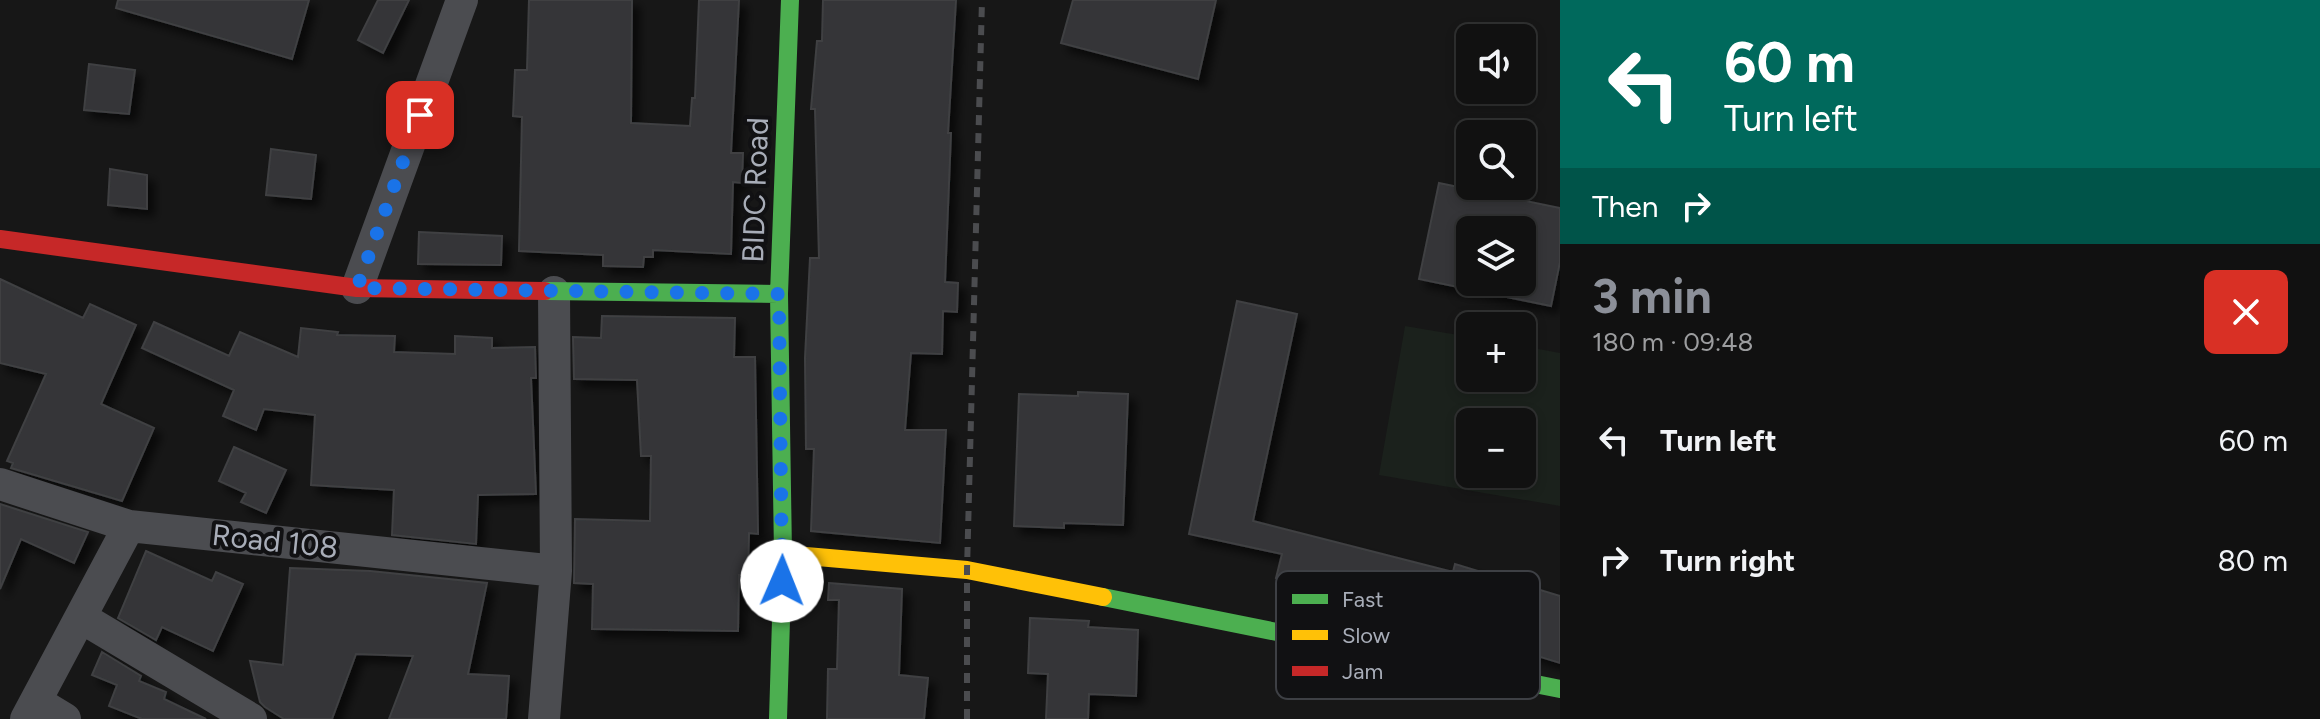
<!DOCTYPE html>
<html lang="en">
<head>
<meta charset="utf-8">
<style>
	:root { --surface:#111; --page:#1a1a1a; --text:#f1f3f6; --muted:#9c9d9f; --line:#303131; --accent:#8c9099 }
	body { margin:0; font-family:Figtree,sans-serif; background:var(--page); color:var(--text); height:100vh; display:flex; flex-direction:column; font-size:30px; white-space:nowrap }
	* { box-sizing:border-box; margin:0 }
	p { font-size:26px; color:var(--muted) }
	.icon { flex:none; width:44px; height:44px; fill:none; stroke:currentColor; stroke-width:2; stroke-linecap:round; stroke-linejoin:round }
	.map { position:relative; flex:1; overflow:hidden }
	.panel { display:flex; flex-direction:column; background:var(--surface); width:760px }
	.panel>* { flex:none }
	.banner { background:#00695c; color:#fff; overflow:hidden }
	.tools { position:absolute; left:1456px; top:24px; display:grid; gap:16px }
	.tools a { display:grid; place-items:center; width:80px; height:80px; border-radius:12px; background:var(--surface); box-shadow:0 4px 12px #0003,0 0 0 2px var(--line); font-size:40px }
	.pin { position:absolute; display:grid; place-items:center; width:68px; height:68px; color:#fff; margin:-34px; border-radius:16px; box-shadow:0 4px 12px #0006 }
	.me { position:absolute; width:88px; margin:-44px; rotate:1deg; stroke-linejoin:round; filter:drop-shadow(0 0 6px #0008) }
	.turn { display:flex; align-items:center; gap:28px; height:168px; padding:0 32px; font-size:36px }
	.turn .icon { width:104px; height:104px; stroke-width:2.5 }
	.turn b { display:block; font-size:56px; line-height:68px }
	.then { display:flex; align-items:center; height:76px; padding:0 32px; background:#0003; gap:16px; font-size:30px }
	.round { display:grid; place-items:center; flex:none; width:84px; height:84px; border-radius:12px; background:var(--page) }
	.summary { display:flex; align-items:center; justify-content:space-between; height:136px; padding:0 32px }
	h1 { font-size:48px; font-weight:700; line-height:60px; color:var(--accent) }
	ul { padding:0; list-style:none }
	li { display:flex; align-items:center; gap:24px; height:120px; padding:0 32px }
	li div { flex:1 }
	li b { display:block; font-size:30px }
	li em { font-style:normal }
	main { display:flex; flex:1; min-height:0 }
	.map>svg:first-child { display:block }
	.green { fill:#1b211c; fill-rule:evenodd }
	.building { fill:#343537; stroke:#3f4043; stroke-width:2; fill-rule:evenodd; filter:url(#shadow) }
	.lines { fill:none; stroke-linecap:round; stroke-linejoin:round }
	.street { stroke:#4b4c50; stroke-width:32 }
	.fast { stroke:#4caf50; stroke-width:18 }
	.slow { stroke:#ffc107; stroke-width:18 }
	.jam { stroke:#c62828; stroke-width:18 }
	.rail { stroke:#4b4c4f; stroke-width:6; stroke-dasharray:10 8; stroke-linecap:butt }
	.route { stroke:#1a73e8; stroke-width:14; stroke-dasharray:0 25.2 }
	.labels { text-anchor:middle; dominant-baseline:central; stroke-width:8; stroke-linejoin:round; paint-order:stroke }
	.street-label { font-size:30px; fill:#a8adb8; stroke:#111113 }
	.key { fill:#111113; stroke:#3e4045; stroke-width:2 }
	.key-label { font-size:22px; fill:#a8adb8 }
</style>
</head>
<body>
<main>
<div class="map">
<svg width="1560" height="719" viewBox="0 0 1560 719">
	<defs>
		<filter id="shadow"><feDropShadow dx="7" dy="7" stdDeviation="4" flood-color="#0009"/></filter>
	</defs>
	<rect width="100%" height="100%" fill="#171717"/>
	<path class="green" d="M1405,326L1470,337V378H1522V346L1560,353V506L1379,475ZM1470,422H1522V474H1470Z"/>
	<path class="building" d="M118,0H309L292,59L116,8Z
		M378,0H409L383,53L358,40Z
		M529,0H632L631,123L690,126L692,98H695L699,0H739L731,153H743L742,183L733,182L731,254L653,250V257H644L643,267L603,266V255L519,251L522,117L513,116L515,70H527Z
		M823,0H956L948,133H951L945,282L958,283L957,312L943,311L942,354L911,353L905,430H946L940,543L811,531L814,449H806L805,358L810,258H819L815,109H811L817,41H822Z
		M1073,0H1216L1198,79L1061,43Z
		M89,64L135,70L129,114L84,110Z
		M271,149L316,155L311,199L266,195Z
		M110,169L147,175V209L108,205Z
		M1439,183L1560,208V262L1551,306L1419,279ZM1470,230H1522V282H1470Z
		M419,232L502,236L501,265L418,264Z
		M0,279L83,318L90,304L136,325L101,404L154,428L122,501L11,468L13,463L7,461L46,374L0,363Z
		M1237,301L1297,314L1253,521L1453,572L1455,564L1560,596V663L1437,625L1438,620L1276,578L1282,554L1189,534Z
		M602,316L735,318L734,357H755L758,534L749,533L748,575H739L738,631L592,629L593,584L574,583L575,519L650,521L651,456H641L637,380L574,379L573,337L601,338Z
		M154,322L229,356L240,332L298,357L301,328L338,332L337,335L395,336L394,352L455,354V336L492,338V348L535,347L536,378H531L536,494L478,495L476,544L392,535L394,490L311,485L315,415L264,409L256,430L223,416L234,390L142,348Z
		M1078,392L1128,394L1123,525L1064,523V528L1014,526L1019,394L1078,396Z
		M234,447L286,470L266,513L241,502L246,493L219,481Z
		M0,504L88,532L74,563L21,539L0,589Z
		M146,551L212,581L216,572L243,584L213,651L162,627L156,640L118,618Z
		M290,568L370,571L487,583L468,674L509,676L506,719H389L413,656L356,654L332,719H284L265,707L260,702L250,661L283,665Z
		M829,583L902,589L899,675L928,678L924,719H827L828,669H837L839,600H828Z
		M1030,618L1089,621L1088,627L1138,630L1136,696L1089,694L1088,719H1046L1048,674L1028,673Z
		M102,652L141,676L139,681L166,692L164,699L206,719H142L109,706L117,685L92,675Z"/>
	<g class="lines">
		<path class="street" d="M357,288L462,0
			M0,484L129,526L556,571
			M82,618L251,719
			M37,702L65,719
			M26,719L129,526
			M544,719L556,571L554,292"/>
		<path class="fast" d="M545,291L779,294
			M1103,597L1560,689
			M778,719L783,554L779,294L790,0"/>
		<path class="slow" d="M783,554L967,570L1103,597"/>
		<path class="jam" d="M0,239L357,288L545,291"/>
		<path class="rail" d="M967,719V570L982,0"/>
	</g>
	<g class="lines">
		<path class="route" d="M420,115L357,288L779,294L782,581"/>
	</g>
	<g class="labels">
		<g class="street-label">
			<text transform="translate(755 190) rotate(-88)">BIDC Road</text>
			<text transform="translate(275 541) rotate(6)">Road 108</text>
		</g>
	</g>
	<rect x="1276" y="571" width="264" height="128" rx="12" class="key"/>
	<rect x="1292" y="594" width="36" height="10" fill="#4caf50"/>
	<rect x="1292" y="630" width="36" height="10" fill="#ffc107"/>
	<rect x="1292" y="666" width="36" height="10" fill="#c62828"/>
	<g class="key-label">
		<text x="1342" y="607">Fast</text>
		<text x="1342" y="643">Slow</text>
		<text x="1342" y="679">Jam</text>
	</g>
</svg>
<div class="tools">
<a><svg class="icon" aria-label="sound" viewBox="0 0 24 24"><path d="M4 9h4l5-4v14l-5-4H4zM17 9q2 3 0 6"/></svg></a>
<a><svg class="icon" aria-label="search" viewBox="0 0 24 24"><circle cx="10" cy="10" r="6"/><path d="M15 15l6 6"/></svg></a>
<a><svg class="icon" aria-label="layers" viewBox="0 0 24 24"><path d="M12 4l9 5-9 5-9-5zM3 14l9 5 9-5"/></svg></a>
<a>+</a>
<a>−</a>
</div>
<div class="pin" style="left:420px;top:115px;background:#d93025"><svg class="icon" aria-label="arrive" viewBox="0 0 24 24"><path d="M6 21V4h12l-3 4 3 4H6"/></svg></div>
<svg class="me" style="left:782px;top:581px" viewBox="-20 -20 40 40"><circle r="19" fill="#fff"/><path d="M0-13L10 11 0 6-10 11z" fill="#1a73e8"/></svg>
</div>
<section class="panel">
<div class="banner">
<div class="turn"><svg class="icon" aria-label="left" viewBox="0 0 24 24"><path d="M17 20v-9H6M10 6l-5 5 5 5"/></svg><div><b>60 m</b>Turn left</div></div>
<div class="then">Then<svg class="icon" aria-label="right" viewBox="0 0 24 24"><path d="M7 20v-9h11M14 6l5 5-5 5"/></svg></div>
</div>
<div class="summary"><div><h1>3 min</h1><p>180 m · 09:48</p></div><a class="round" style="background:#d93025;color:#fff"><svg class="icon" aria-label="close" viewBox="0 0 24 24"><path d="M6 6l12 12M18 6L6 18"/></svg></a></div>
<ul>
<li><svg class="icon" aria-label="left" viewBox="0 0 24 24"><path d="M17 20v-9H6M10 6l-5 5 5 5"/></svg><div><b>Turn left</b></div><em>60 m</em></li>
<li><svg class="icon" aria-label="right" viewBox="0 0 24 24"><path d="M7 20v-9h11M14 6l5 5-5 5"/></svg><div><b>Turn right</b></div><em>80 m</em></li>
</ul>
</section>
</main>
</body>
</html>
